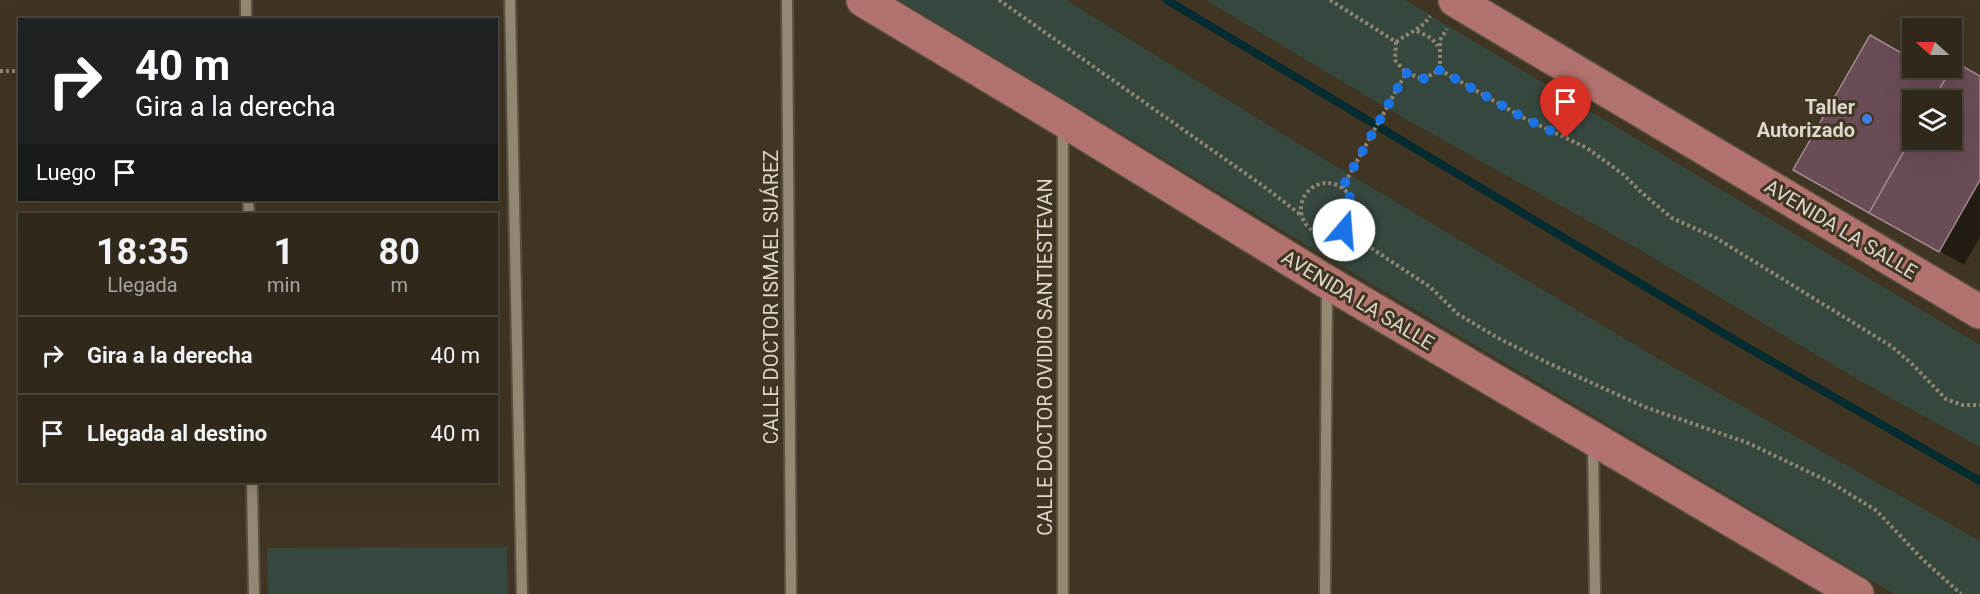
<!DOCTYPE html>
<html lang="es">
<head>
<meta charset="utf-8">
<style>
	:root { --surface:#30281a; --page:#383023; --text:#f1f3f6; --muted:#a8a6a2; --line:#4b4439 }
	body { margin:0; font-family:Roboto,sans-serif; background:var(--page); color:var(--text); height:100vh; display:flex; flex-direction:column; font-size:22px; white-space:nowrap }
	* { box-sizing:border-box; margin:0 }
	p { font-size:20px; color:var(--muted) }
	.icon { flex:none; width:33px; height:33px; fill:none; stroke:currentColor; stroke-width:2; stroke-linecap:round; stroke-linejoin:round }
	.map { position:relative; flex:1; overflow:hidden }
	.drawer { position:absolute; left:18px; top:213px; width:480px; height:270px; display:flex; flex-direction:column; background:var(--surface); border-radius:0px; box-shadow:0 6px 24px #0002,0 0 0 2px var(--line) }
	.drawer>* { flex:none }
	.guide { position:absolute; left:18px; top:18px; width:480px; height:183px; border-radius:0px; box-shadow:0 6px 24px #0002,0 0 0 2px var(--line); background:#202124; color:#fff; overflow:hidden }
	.needle { width:39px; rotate:291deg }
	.controls { position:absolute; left:1902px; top:18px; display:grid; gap:12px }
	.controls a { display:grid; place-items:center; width:60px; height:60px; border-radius:0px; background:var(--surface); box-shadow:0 6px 24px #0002,0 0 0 2px var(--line); font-size:30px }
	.pin { position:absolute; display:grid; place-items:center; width:51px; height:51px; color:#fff; margin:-62px -26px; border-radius:50% 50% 50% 0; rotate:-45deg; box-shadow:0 0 6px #0007 }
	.pin .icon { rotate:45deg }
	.me { position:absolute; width:66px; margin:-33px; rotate:18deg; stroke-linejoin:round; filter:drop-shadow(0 0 4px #0008) }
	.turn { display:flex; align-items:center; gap:21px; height:126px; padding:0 18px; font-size:27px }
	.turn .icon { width:78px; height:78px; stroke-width:2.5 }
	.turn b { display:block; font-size:42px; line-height:51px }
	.then { display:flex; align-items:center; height:57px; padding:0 18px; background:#0003; gap:12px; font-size:22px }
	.eta { display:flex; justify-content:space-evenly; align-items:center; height:102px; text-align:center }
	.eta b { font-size:36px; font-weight:700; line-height:42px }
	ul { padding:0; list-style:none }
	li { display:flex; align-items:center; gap:18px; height:78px; padding:0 18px; border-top:2px solid var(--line) }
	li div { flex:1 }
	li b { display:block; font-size:22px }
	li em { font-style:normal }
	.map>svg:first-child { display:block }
	.green { fill:#36473d }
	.shadow { fill:#0007; fill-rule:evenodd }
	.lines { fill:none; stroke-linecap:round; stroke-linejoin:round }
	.stream { stroke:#042c30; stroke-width:8 }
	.building { fill:#6a4c56; stroke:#a48a92; stroke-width:1.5 }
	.minor-casing { stroke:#5a5140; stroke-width:14 }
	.major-casing { stroke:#5a5140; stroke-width:36 }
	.path { stroke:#8e8577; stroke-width:4; stroke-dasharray:3 3; stroke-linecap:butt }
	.minor { stroke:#958873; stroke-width:10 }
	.major { stroke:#b2726e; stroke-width:33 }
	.route { stroke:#1a73e8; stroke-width:10; stroke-dasharray:0 18 }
	.shop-dot { fill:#3f7fe0; stroke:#403523; stroke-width:2 }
	.labels { text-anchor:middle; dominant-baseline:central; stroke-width:6; stroke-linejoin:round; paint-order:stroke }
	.poi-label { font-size:20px; font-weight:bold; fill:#ded7cc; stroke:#403523; text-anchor:end }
	.street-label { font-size:20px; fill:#ded7cc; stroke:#403523 }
</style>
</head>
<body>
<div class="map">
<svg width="1980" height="594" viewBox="0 0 1980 594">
	<rect width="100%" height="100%" fill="#403523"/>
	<path class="green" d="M899,0H1066L1309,150L1657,358L1980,541V594H1894L1335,262Z
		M1206,0H1405L1980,345V447L1862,382L1635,247L1402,117Z
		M507,547L508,594H268L267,548Z"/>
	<path class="shadow" d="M1870,37L1912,61V68H1924L1947,80L1980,77V237L1964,265L1795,169ZM1912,100H1952V140H1912Z"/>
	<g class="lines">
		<path class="stream" d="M1167,0L1733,339L1980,481"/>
	</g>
	<path class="building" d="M1870,35L1912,59V68H1927L1946,78L1933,100H1912V137L1869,213L1793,170Z
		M1955,62L1980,76V180L1939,252L1869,213L1912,137V140H1952V100H1933Z"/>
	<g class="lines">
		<g class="minor-casing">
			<path id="minor" d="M246,0V20
				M510,0L522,594
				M787,0L791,594
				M1063,126V594
				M248,200L249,214
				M1593,444L1595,594
				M252,482L254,594
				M1325,594L1327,289"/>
		</g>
		<g class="major-casing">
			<path id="major" d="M863,0L1063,120L1327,282L1857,594
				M1455,0L1980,312"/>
		</g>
		<path class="path" d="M999,0L1266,188L1302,216
			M1330,0L1396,42L1395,60L1406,73L1423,79L1440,70L1524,118L1587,148L1624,175L1642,193L1672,218L1716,238L1891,346L1911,363L1946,399L1962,405H1980
			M1417,31L1431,38L1438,46
			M1396,42C1409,32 1421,30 1430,16
			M1440,70V40L1447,29
			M0,71H20
			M1301 209a26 26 0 1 1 52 0a26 26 0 1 1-52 0Z
			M1342,188L1406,73
			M1325,236L1368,246L1430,287L1458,314L1498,338L1548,363L1645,407L1748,443L1830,482L1877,511L1922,559L1961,594"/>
		<use href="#minor" class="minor"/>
		<use href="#major" class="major"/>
	</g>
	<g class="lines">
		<path class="route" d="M1344,230C1355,216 1357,200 1342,188L1406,73L1423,79L1440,70L1524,118L1566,138"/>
	</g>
	<circle class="shop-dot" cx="1867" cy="119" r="6"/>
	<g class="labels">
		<g class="poi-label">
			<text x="1855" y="107">Taller<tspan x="1855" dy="23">Autorizado</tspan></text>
		</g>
		<g class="street-label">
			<text transform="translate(1841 229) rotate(31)">AVENIDA LA SALLE</text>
			<text transform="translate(771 297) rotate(-90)">CALLE DOCTOR ISMAEL SUÁREZ</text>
			<text transform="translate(1358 300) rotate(31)">AVENIDA LA SALLE</text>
			<text transform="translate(1045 357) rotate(-90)">CALLE DOCTOR OVIDIO SANTIESTEVAN</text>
		</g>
	</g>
</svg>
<div class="controls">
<a><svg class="needle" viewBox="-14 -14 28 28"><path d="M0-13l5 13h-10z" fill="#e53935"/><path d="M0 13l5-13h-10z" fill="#a8a6a2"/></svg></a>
<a><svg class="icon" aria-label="layers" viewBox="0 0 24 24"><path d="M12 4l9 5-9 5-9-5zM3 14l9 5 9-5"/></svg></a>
</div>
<div class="pin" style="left:1566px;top:138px;background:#d93025"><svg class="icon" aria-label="arrive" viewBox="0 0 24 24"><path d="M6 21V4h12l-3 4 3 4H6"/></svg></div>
<svg class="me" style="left:1344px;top:230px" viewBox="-20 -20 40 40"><circle r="19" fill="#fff"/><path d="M0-13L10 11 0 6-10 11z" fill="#1a73e8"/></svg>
<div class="guide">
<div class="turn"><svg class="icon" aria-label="right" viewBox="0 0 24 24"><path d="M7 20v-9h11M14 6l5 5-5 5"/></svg><div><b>40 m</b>Gira a la derecha</div></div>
<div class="then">Luego<svg class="icon" aria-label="arrive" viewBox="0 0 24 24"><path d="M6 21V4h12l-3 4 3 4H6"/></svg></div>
</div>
<section class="drawer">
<div class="eta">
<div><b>18:35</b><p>Llegada</p></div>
<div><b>1</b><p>min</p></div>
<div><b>80</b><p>m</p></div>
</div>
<ul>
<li><svg class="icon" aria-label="right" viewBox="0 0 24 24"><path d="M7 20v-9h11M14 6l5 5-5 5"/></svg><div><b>Gira a la derecha</b></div><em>40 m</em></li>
<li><svg class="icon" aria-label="arrive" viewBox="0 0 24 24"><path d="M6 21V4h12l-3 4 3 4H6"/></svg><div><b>Llegada al destino</b></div><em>40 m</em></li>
</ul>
</section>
</div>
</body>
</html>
